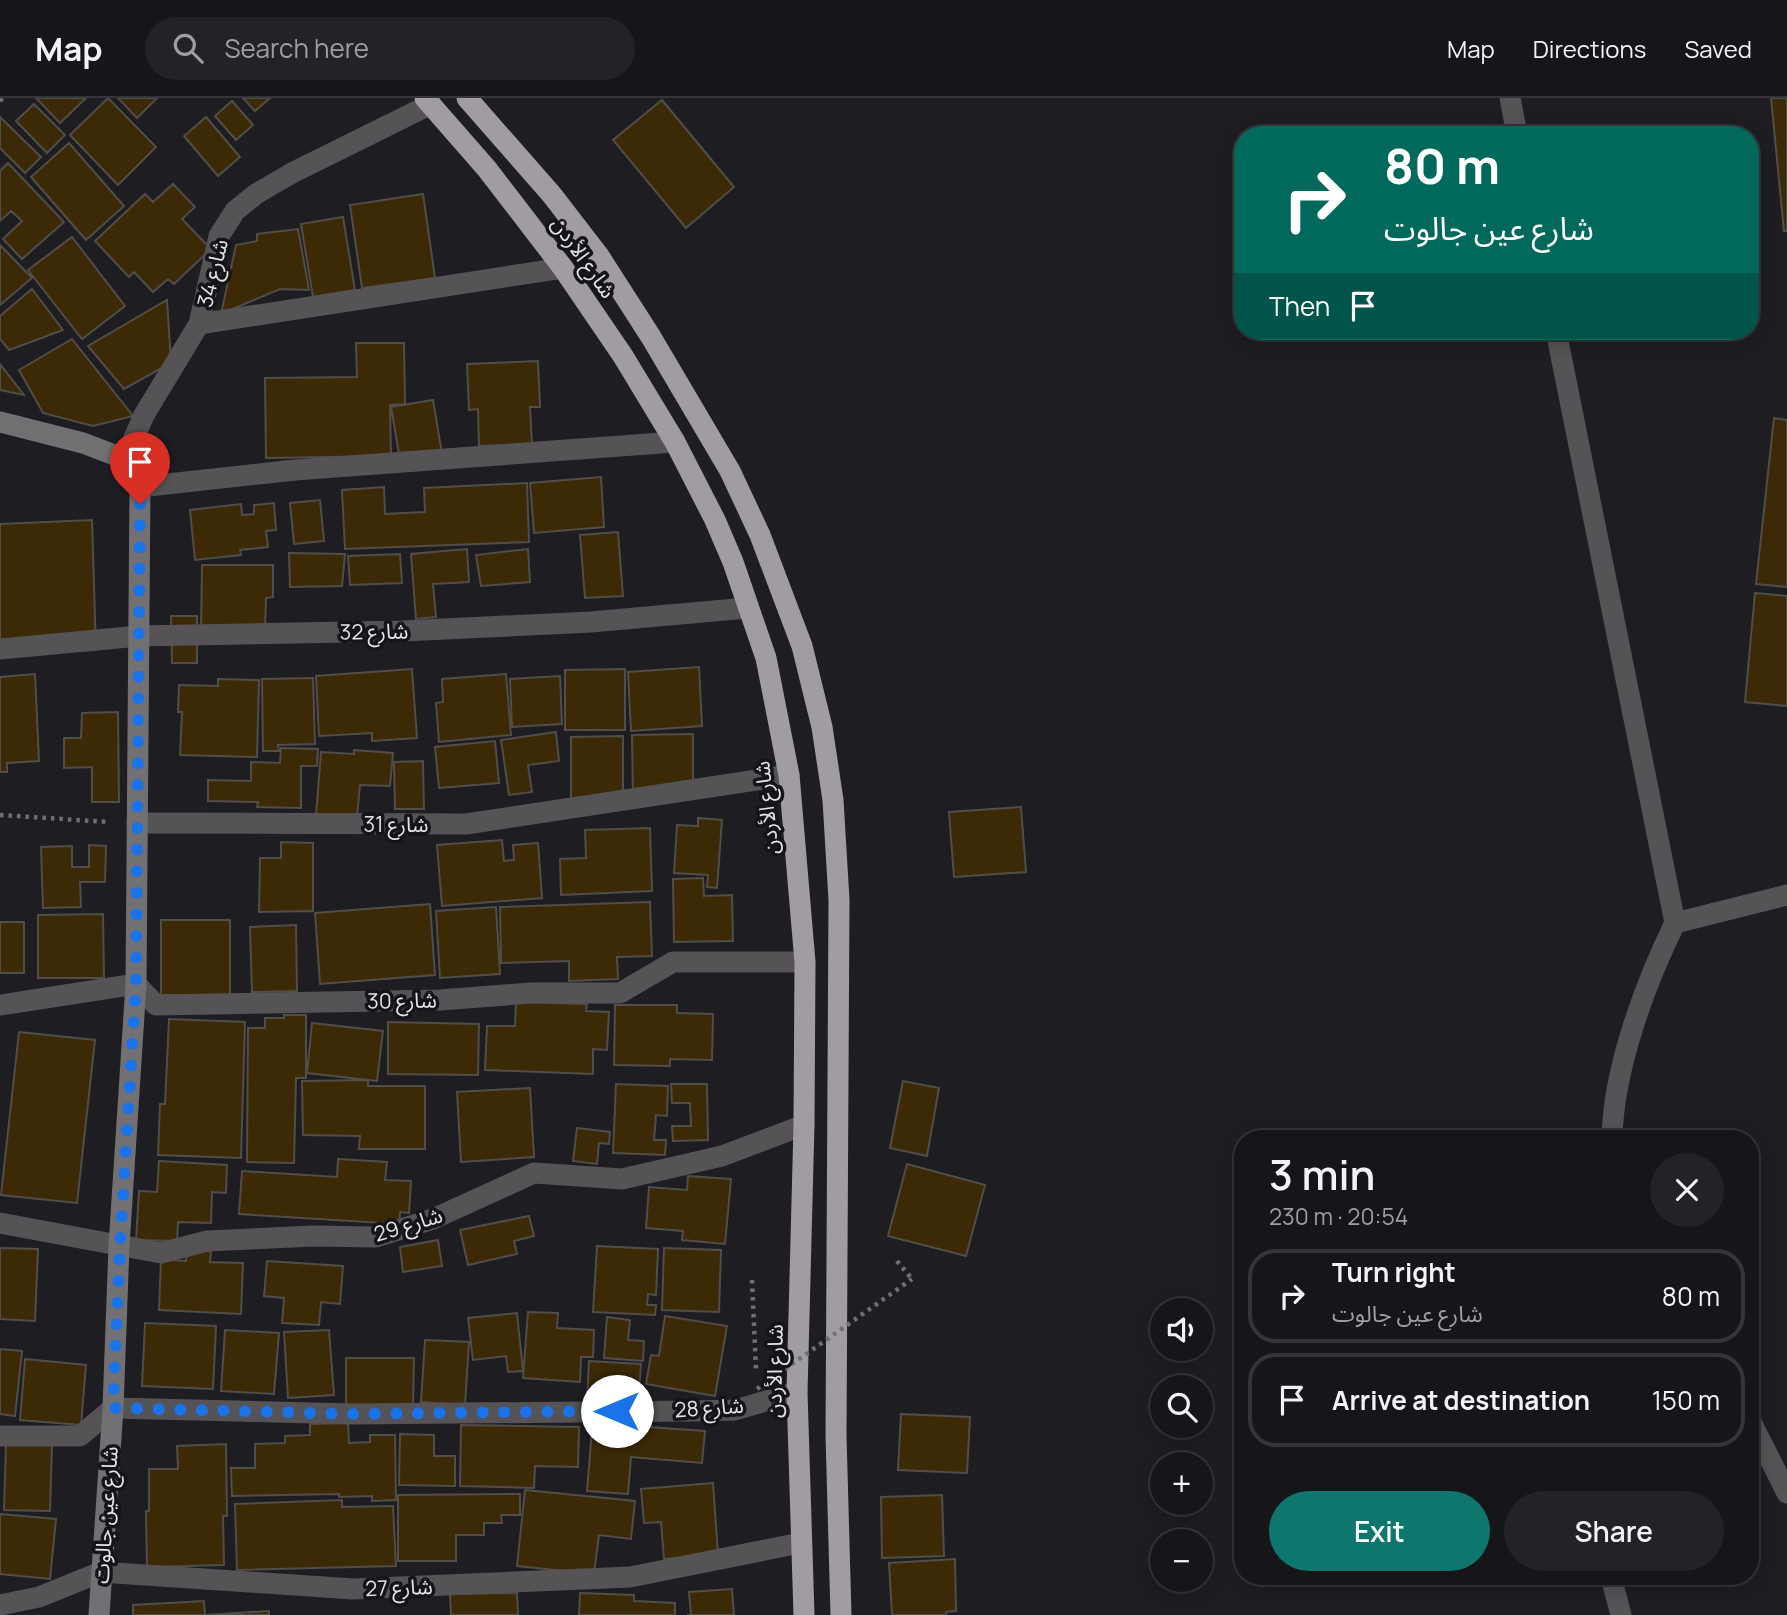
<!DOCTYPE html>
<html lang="en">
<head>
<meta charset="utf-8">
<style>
	:root { --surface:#16161a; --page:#232327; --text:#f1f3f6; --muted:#9e9fa2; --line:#353539; --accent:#0f766e }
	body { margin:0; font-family:Manrope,"Noto Sans Arabic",sans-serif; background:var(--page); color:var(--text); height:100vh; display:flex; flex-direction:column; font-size:26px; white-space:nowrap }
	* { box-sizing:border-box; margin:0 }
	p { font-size:23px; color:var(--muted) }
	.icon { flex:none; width:38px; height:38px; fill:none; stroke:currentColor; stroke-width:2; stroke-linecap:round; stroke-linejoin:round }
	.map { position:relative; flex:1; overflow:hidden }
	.sheet { position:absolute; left:1234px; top:1032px; width:525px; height:455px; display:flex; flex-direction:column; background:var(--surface); border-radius:28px; box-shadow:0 4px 18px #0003,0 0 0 2px var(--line) }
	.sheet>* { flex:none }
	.top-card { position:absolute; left:1234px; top:28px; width:525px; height:214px; border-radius:28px; box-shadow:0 4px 18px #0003,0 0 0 2px var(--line); background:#00695c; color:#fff; overflow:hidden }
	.tools { position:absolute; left:1150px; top:1200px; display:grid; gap:14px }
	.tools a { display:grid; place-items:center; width:63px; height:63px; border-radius:50%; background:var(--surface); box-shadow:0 4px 18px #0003,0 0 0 2px var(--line); font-size:35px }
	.pin { position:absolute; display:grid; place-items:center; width:60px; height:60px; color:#fff; margin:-72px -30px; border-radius:50% 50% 50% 0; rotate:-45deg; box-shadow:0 0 7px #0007 }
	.pin .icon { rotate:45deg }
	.me { position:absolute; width:77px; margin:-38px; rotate:270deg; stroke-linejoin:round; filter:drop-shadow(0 0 5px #0008) }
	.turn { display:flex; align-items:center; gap:24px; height:147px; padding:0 35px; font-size:32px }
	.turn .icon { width:91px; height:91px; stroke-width:2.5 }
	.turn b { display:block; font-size:49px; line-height:60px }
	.then { display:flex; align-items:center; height:66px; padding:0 35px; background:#0003; gap:14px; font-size:26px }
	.round { display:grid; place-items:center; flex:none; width:74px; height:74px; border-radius:37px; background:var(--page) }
	.headline { display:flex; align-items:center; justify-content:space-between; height:119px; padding:0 35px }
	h1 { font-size:42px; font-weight:600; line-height:52px }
	.button { display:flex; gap:14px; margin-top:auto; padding:14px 35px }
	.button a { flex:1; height:80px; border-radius:42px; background:var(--accent); color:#fff; font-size:28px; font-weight:600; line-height:80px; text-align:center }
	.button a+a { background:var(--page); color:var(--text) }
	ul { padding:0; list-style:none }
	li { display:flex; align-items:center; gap:21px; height:94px; margin:0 14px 10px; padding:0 21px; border:4px solid var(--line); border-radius:28px }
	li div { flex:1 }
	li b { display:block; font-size:26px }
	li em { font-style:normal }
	header { display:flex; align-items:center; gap:42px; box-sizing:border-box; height:98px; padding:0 35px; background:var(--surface); border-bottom:2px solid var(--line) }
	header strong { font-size:33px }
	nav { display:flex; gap:38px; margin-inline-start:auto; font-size:24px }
	.search { width:490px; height:63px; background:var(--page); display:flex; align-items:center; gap:18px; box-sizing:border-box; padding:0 24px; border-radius:38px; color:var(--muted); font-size:26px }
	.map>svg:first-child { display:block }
	.building { fill:#3c2906; stroke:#514d48; stroke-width:2 }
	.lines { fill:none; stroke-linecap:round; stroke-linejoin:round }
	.path { stroke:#707074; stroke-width:4.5; stroke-dasharray:3.5 5; stroke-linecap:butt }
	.lane { stroke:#555355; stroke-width:21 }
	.street { stroke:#555355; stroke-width:21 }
	.secondary { stroke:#737074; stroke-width:21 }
	.highway { stroke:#a09ca2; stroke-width:21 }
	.path-bridge { stroke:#707074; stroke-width:4.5; stroke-dasharray:3.5 5; stroke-linecap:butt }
	.route { stroke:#1a73e8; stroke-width:12; stroke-dasharray:0 21.6 }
	.labels { text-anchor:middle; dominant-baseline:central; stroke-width:7; stroke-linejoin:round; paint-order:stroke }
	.street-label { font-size:21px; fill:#e3e3e6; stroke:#151419 }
</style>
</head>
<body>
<header>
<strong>Map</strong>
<div class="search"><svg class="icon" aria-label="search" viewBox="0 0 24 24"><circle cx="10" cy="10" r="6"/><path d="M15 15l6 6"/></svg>Search here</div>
<nav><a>Map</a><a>Directions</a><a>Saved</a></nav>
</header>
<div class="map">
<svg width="1787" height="1517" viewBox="0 0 1787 1517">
	<rect width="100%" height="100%" fill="#1e1d22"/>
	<path class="building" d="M36,0H86L60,25Z
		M108,0L156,49L118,87L70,37Z
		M118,0H157L137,20Z
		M243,0H270L255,13Z
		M1771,0H1787V133H1784Z
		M662,2L734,89L686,130L613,42Z
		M232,3L253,27L236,42L215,18Z
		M34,6L65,37L47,55L16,23Z
		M0,19L41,59L25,75L0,50Z
		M206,19L240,59L218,78L184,38Z
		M69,45L124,108L86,142L31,79Z
		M8,65L64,124L22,161L3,141L22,123L11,113L0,123V73Z
		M173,86L195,109L182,121L211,151L174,186L168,181L153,194L134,174L129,179L95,143L145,96L153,104Z
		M423,96L435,180L362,190L350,107Z
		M343,119L355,192L313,199L301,126Z
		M298,131L309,192L280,191L221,216L236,147L257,143V136Z
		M72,139L125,208L82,241L28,172Z
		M0,147L32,180L0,207Z
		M32,191L63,232L9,252L0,241V218Z
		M167,202L171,265L124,291L88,248Z
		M72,241L133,318L93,328L43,315L19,272Z
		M356,245H404L405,306L390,307L391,358L266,360L265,280L357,279Z
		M538,263L540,309H530L532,346L479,348L478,311L469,312L467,266Z
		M0,266L24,297L0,292Z
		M433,302L442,356L400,362L391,309Z
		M1774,320L1787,322V489L1756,486Z
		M601,379L604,429L534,435L530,385Z
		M527,385L529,444L345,451L342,392L384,389L385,416L425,414L424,390Z
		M320,402L324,443L294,446L290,405Z
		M274,405L276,432L266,433L268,449L240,452L241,457L195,462L190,412L241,406L242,417L254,416V407Z
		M92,422L96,552L0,556V426Z
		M618,434L623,498L585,500L580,437Z
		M467,451L469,484L433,486L436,519L416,521L411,456Z
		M528,451L530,484L481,488L476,457Z
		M289,455L345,456L342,488L290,489Z
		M400,456L402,485L350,487L348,458Z
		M202,467H273V499L266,500L265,531H201Z
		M1755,495L1787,498V608L1745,604Z
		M171,518H197V565H172Z
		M699,569L702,628L631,633L628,574Z
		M412,571L417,640L372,643V635L319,638L316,578Z
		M625,571V632H565V572Z
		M35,576L39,663L7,665V674H0V579Z
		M506,576L511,637L439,644L436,605L443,604L442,581Z
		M560,578L562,626L512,629L510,581Z
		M313,580L315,646L278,647L279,653H263L262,581Z
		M218,581L259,582L257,659L180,657L182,614H178L179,587L218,588Z
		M118,614L119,704H92V669L64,670V640H81L82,615Z
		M556,634L559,663L528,667L532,694L509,697L501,642Z
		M693,636V700H633L632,637Z
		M623,638V704L571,705V639Z
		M495,643L499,685L439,690L435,649Z
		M281,650L318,651L317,668H301V710L257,709L258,704L208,703V682L251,683V664L280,665Z
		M354,652L393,655L390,688L360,687L357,720L316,717L321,654L354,656Z
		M423,663L424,711H395L394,664Z
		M1021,709L1026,774L954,779L949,714Z
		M698,720L722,722L717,790L707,789L708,777L674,775L677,727L698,728Z
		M650,730L652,793L561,797L560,761L586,760L585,732Z
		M502,742L504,763L514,762L513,747L538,745L542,800L442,808L437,747Z
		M281,744L313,745V813L259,814L260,760H281Z
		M89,747L106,748L105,784H80L81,809L43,810L41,749L72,748V769H89Z
		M703,780L704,798L732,797L733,843L674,844L673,781Z
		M650,804L652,858L617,859L618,881L569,883V863L501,865L500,809Z
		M430,806L435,877L320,886L315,815Z
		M496,809L500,876L440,880L436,813Z
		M103,816L104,880H38V817Z
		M161,822H230V897H161Z
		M0,824H24V875H0Z
		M296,827L297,893L252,894L250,829Z
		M516,904L587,906L586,913L609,914L607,952L593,951V976L485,972L487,928H515Z
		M615,907H677V915L713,916L712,962L670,961V968L614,967Z
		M284,917H306V980H296L294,1065L247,1064L248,930H265V920H284Z
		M169,921L245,924L241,1060L158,1057L160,1006H165Z
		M388,924L479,926L478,977L388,976Z
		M312,925L383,933L377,983L307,975Z
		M19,934L95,942L77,1105L1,1097Z
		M368,982V988H425V1051H359L360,1038L303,1037L302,983Z
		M903,983L939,990L927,1058L890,1050Z
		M616,986L668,988L667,1018L656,1017L654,1042H666L665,1057L613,1055Z
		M671,986H707L708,1042L673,1043L672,1028H691L690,1005H672Z
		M530,990L534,1059L461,1064L457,994Z
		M577,1030L610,1034L609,1046L599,1045L597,1066L573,1063Z
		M338,1061L387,1064L385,1082L411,1083L409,1115L400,1114L399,1126L239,1116L242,1073L337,1079Z
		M159,1063L227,1067L226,1095L212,1094L211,1125L178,1124L177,1143L136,1142L139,1093L157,1094Z
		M907,1066L985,1087L966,1158L888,1138Z
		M688,1078L731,1081L725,1146L682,1142L683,1133L646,1130L649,1089L687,1092Z
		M529,1118L534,1138L514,1143L517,1156L468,1167L460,1132Z
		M438,1142L442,1168L403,1174L400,1149Z
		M597,1148L658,1151L656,1197L648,1196L647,1207H656L655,1217L593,1214Z
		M0,1150L38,1151L35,1223L0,1221Z
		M664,1150L721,1152L719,1214L662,1212Z
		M186,1151L211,1153L210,1164L243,1165L241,1216L159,1212L161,1161L186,1163Z
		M267,1163L343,1168L340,1206L321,1204L319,1227L282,1225L284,1200L264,1198Z
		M528,1214L558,1215L557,1230L594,1232L593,1259H581L580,1284L523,1280Z
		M517,1215L523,1273L508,1274L506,1258L473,1262L468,1220Z
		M665,1218L727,1228L715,1298L646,1286L651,1257L659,1258Z
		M607,1219L630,1222L628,1242L644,1243L643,1263L604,1260Z
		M145,1225L216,1228L213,1291L142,1288Z
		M225,1232L279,1235L274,1296L221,1293Z
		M329,1232L334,1297L288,1300L284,1234Z
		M425,1242L469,1244L465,1307L421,1304Z
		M0,1251L22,1253L15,1318L0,1316Z
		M346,1260H414L413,1308L346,1309Z
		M25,1261L86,1267L81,1327L20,1322Z
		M589,1263L641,1266L638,1306L587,1303Z
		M901,1316L970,1319L967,1375L898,1372Z
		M593,1319L635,1323L634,1328L705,1333L702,1365L631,1359L628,1396L587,1393Z
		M348,1325L349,1345L370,1344V1337H395L396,1402L372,1403V1398L339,1399V1396L232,1398L231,1370H255V1346L285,1345V1338L310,1337V1326Z
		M461,1327L579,1329L578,1369L535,1368L534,1390L460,1388Z
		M400,1336L434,1337V1358H455V1388L399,1387Z
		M6,1345L52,1346L50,1413L4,1412Z
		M226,1346L227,1418H223L224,1467L147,1469L146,1413H149V1371H178L177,1348Z
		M713,1385L718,1456L664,1461L661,1424L644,1425L641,1391Z
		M525,1392L635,1403L631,1441L599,1437L594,1476L517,1468Z
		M520,1396V1417H501L502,1425H484V1437H456V1463H398V1397Z
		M942,1397L944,1458L882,1460L881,1399Z
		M342,1402V1409L393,1408L396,1468L237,1472L235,1406Z
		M0,1416L56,1421L50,1481L0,1476Z
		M955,1461L956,1513L946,1514V1517H892L889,1465Z
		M732,1491L734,1517H687H691L689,1494Z
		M517,1495L518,1517H451L450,1496Z
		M580,1495L634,1497V1503L675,1505V1517H579Z
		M204,1503L205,1517L269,1513V1517H133V1507Z"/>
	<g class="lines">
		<path class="path" d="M0,3L3,0
			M0,717L108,724
			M897,1163L912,1181
			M752,1182L756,1272"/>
		<path class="lane" d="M1510,0L1517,37
			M199,226L563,170
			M1556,233L1675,825
			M140,389L295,372L675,344
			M0,551L139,538L403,533L591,524L747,510
			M137,725L466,726L789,677
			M0,907L136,886L156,907L440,902L531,895H620L673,864H805
			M0,1125L161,1155L207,1143L314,1138L376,1139L433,1121L534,1075L622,1081L722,1058L804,1027
			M0,1338H80L113,1310L354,1316L694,1313L735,1312L797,1294
			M0,1507L39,1499L101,1474L353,1491L630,1479L800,1445"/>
		<path class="street" d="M125,361L144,317L199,226L219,138L235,113L256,96L292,75L431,6
			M1612,1041C1613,972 1645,886 1675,825L1787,797
			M1750,1322L1787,1395
			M1611,1479L1621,1517"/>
		<path class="secondary" d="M0,324L83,345L125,361L134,374L140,389L136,886L119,1148L113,1310L99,1517"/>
		<path class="highway" d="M425,0L487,71L563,170L623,258L675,344L715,422L733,464L766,560L789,677L805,864L804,1027L797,1294L804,1517
			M467,0L552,97L599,158L651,239L730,373L760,437L802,548L822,629L833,702L839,802L836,1337L841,1517"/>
		<path class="path-bridge" d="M757,1291L912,1181"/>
	</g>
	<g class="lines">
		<path class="route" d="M140,406L136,886L120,1148L113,1310L354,1316L617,1313"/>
	</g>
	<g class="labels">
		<g class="street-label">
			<text transform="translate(584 159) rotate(55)">شارع الأردن</text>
			<text transform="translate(212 175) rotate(-76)">شارع 34</text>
			<text transform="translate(374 533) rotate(-1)">شارع 32</text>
			<text transform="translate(766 710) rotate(-96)">شارع الأردن</text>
			<text x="396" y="726">شارع 31</text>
			<text transform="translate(402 902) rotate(-1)">شارع 30</text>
			<text transform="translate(408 1126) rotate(-17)">شارع 29</text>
			<text transform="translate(774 1273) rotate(-89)">شارع الأردن</text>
			<text transform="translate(709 1309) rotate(-4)">شارع 28</text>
			<text transform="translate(105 1417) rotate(-86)">شارع عين جالوت</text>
			<text transform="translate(399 1489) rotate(-2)">شارع 27</text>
		</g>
	</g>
</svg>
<div class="tools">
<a><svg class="icon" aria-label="sound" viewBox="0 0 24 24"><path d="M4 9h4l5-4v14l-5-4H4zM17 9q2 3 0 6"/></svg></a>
<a><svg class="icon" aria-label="search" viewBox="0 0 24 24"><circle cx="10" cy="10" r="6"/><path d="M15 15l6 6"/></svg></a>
<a>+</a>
<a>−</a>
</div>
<div class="pin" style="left:140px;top:406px;background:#d93025"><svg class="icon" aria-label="arrive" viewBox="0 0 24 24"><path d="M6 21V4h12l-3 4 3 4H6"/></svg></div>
<svg class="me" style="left:617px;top:1313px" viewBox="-20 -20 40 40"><circle r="19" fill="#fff"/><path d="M0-13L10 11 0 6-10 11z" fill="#1a73e8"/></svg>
<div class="top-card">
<div class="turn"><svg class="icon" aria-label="right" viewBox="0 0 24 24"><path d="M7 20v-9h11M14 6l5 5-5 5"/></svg><div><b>80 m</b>شارع عين جالوت</div></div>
<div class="then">Then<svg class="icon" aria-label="arrive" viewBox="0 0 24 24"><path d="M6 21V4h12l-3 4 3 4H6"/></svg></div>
</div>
<section class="sheet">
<div class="headline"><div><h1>3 min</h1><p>230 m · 20:54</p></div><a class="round"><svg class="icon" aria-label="close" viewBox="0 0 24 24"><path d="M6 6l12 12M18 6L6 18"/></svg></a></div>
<ul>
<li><svg class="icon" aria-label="right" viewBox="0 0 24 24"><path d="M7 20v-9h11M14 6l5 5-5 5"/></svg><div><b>Turn right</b><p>شارع عين جالوت</p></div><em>80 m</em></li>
<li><svg class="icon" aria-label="arrive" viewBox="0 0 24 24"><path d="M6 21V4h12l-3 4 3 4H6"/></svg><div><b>Arrive at destination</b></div><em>150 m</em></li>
</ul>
<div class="button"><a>Exit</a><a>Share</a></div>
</section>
</div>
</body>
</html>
